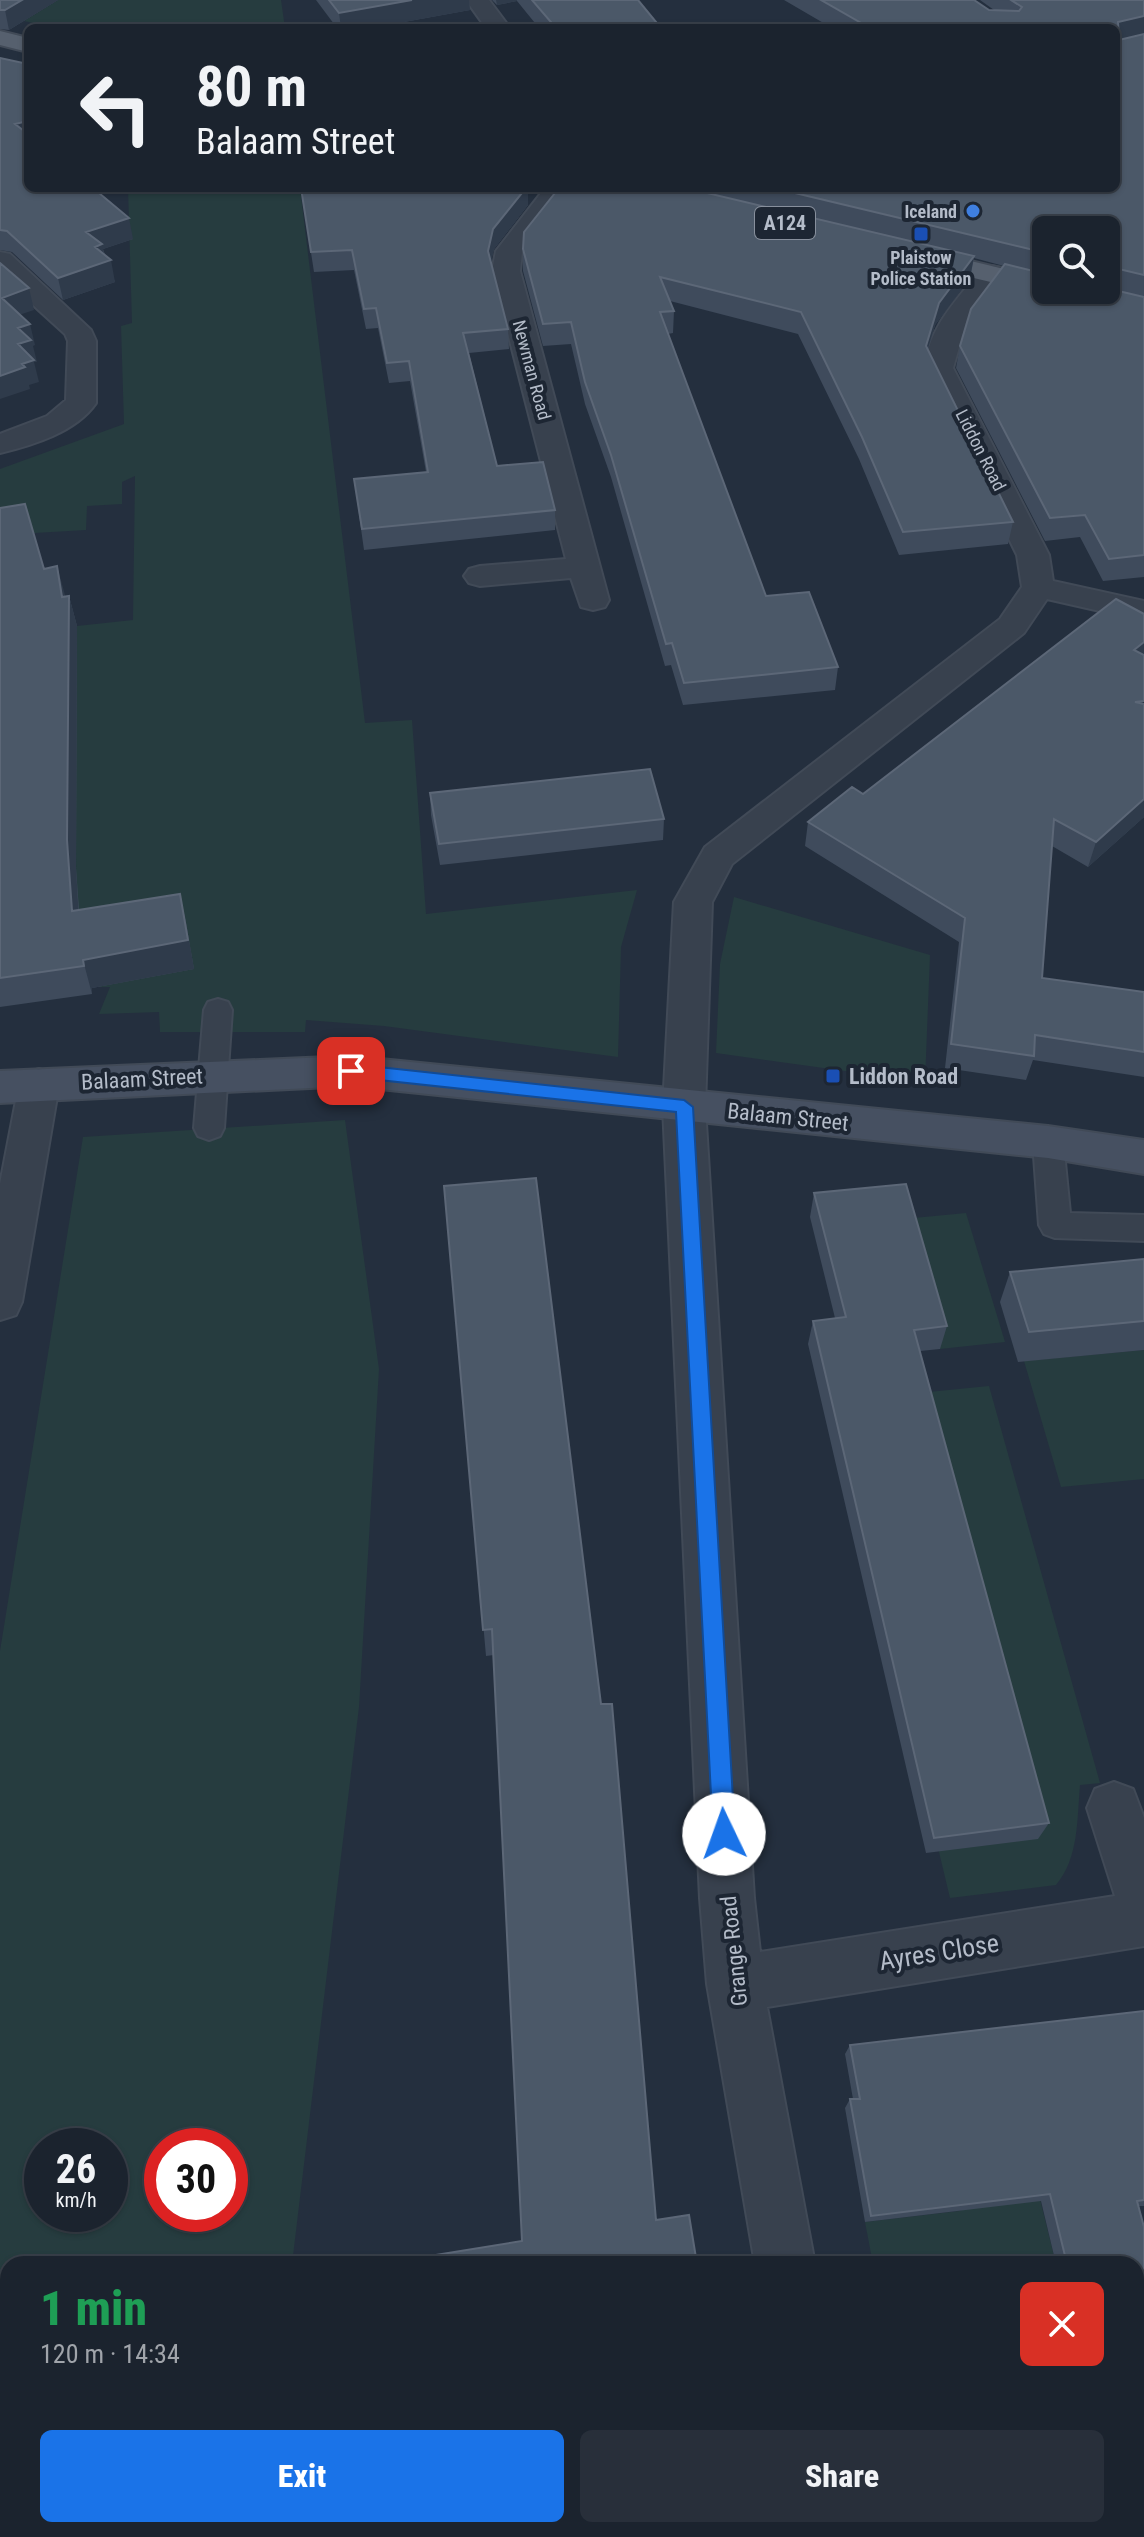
<!DOCTYPE html>
<html lang="en">
<head>
<meta charset="utf-8">
<style>
	:root { --surface:#1b232e; --page:#282f3a; --text:#f1f3f6; --muted:#a0a4aa; --line:#39404a; --accent:#1a73e8 }
	body { margin:0; font-family:"Roboto Condensed",sans-serif; background:var(--page); color:var(--text); height:100vh; display:flex; flex-direction:column; font-size:30px; white-space:nowrap }
	* { box-sizing:border-box; margin:0 }
	p { font-size:26px; color:var(--muted) }
	.icon { flex:none; width:44px; height:44px; fill:none; stroke:currentColor; stroke-width:2; stroke-linecap:round; stroke-linejoin:round }
	.map { position:relative; flex:1; overflow:hidden }
	.panel { position:absolute; left:0px; top:2256px; width:1144px; height:282px; display:flex; flex-direction:column; background:var(--surface); border-radius:24px 24px 0 0; box-shadow:0 2px 6px #0004,0 0 0 2px var(--line) }
	.panel>* { flex:none }
	.guide { position:absolute; left:24px; top:24px; width:1096px; height:168px; border-radius:12px; box-shadow:0 2px 6px #0004,0 0 0 2px var(--line); background:#1b232e; color:var(--text); overflow:hidden }
	.fabs { position:absolute; left:1032px; top:216px; display:grid; gap:16px }
	.fabs a { display:grid; place-items:center; width:88px; height:88px; border-radius:12px; background:var(--surface); box-shadow:0 2px 6px #0004,0 0 0 2px var(--line); font-size:40px }
	.speed { position:absolute; left:24px; top:2128px; display:flex; gap:16px; font-size:40px; font-weight:700; text-align:center }
	.speed>* { display:grid; place-content:center; width:104px; height:104px; border-radius:50%; background:var(--surface); box-shadow:0 2px 6px #0004,0 0 0 2px var(--line); line-height:1 }
	.speed small { font-size:20px; font-weight:400 }
	.speed .limit { border:12px solid #d22; background:#fff; color:#111 }
	.pin { position:absolute; display:grid; place-items:center; width:68px; height:68px; color:#fff; margin:-34px; border-radius:16px; box-shadow:0 4px 12px #0006 }
	.me { position:absolute; width:88px; margin:-44px; rotate:357deg; stroke-linejoin:round; filter:drop-shadow(0 0 6px #0008) }
	.turn { display:flex; align-items:center; gap:28px; height:168px; padding:0 40px; font-size:36px }
	.turn .icon { width:104px; height:104px; stroke-width:2.5 }
	.turn b { display:block; font-size:56px; line-height:68px }
	.round { display:grid; place-items:center; flex:none; width:84px; height:84px; border-radius:12px; background:var(--page) }
	.head { display:flex; align-items:center; justify-content:space-between; height:136px; padding:0 40px }
	h1 { font-size:48px; font-weight:800; line-height:60px; color:#1e9e55 }
	.cta { display:flex; gap:16px; margin-top:auto; padding:16px 40px }
	.cta a { flex:1; height:92px; border-radius:12px; background:var(--accent); color:#fff; font-size:32px; font-weight:800; line-height:92px; text-align:center }
	.cta a+a { background:var(--page); color:var(--text) }
	.map>svg:first-child { display:block }
	.green { fill:#263c3f; fill-rule:evenodd }
	.lines { fill:none; stroke-linecap:round; stroke-linejoin:round }
	.service-casing { stroke:#414a57; stroke-width:4 }
	.minor-casing { stroke:#414a57; stroke-width:4 }
	.secondary-casing { stroke:#414a57; stroke-width:4 }
	.primary-casing { stroke:#414a57; stroke-width:4 }
	.service { fill:#38414e; fill-rule:evenodd }
	.minor { fill:#38414e; fill-rule:evenodd }
	.secondary { fill:#465061; fill-rule:evenodd }
	.primary { fill:#56606e; fill-rule:evenodd }
	.wall { fill:#3f4b5c; fill-rule:evenodd }
	.shaded-wall { fill:#2f3b4b }
	.building { fill:#4b5868; stroke:#5c6777; stroke-width:2 }
	.route { fill:#1a73e8; stroke:#114b97; stroke-width:2 }
	.shop-dot { fill:#3f7fe0; stroke:#1d2633; stroke-width:3 }
	.transit-dot { fill:#1a4fb4; stroke:#1d2633; stroke-width:3 }
	.labels { text-anchor:middle; dominant-baseline:central; stroke-width:8; stroke-linejoin:round; paint-order:stroke }
	.far-poi-label { font-size:18px; font-weight:bold; fill:#b4bcc9; stroke:#1d2633; text-anchor:end }
	.far-street-label { font-size:18px; fill:#b4bcc9; stroke:#1d2633 }
	.shield { fill:#1d2633; stroke:#878f9c; stroke-width:2 }
	.shield-label { font-size:20px; font-weight:bold; fill:#b4bcc9 }
	.poi-label { font-size:22px; font-weight:bold; fill:#b4bcc9; stroke:#1d2633; text-anchor:start }
	.street-label { font-size:22px; fill:#b4bcc9; stroke:#1d2633 }
	.near-street-label { font-size:26px; fill:#b4bcc9; stroke:#1d2633 }
</style>
</head>
<body>
<div class="map">
<svg width="1144" height="2537" viewBox="0 0 1144 2537">
	<rect width="100%" height="100%" fill="#242f3e"/>
	<path class="green" d="M58,0H281L285,28H55L24,21Z
		M128,188H300L365,723L412,720L426,914L637,890L621,947L618,1057L384,1026L306,1020L305,1032H160L159,1012L99,1014L110,987H99L47,908L77,626L133,620L135,476L122,482V504L87,506L86,530L0,535V469L124,424L121,326L132,323Z
		M734,897L930,955L925,1082L716,1053L720,964Z
		M345,1120L379,1369L359,1707L292,2264H8V2530H252L251,2537H0V1651L83,1137ZM42,2146H110V2214H42ZM162,2146H230V2214H162Z
		M966,1213L1005,1342L940,1349L903,1219Z
		M1144,1350V1479L1061,1487L1024,1361Z
		M989,1386L1100,1783L1080,1785C1077,1819 1079,1858 1056,1885L950,1898L939,1852L919,1393Z
		M1036,2183L1056,2264H873L865,2222L959,2211Z"/>
	<g class="lines">
		<g class="service-casing">
			<path id="service" d="M218,999L228,1002L232,1010L224,1128L220,1136L209,1140L198,1136L194,1128L204,1010L208,1002Z
				M1048,1130L1059,1134L1063,1142L1070,1213L1144,1215V1241L1055,1238L1044,1234L1039,1225L1033,1142L1037,1134Z"/>
		</g>
		<g class="minor-casing">
			<path id="minor" d="M466,0H489L510,28H486Z
				M545,188H572L522,252L520,271L609,600L605,607L593,610L581,607L571,578L480,586L469,583L464,576L469,569L480,566L566,559L492,271L496,251Z
				M0,252L10,254L91,330L96,341V403C76,432 33,445 0,453V434L47,416L66,400L68,341L65,334L0,275Z
				M992,266L1002,268L1006,274L964,330L953,368L1049,555L1053,581L1144,601V621L1047,599L1024,633L732,864L712,902L705,1107L754,1898L760,1952L1115,1896L1087,1808L1095,1789L1114,1782L1133,1789L1144,1818V1946L767,2007L815,2264H755L707,1984L700,1898L663,1107L674,902L705,847L1000,619L1022,587L1017,555L925,368C928,327 958,299 982,268Z
				M39,1069L53,1074L59,1085L22,1302L16,1315L0,1320V1184L19,1085L25,1074Z
				M800,2530H866L867,2537H801Z"/>
		</g>
		<g class="secondary-casing">
			<path id="secondary" d="M351,1056L1048,1126L1144,1140V1174L1048,1158L351,1086L0,1103V1071Z"/>
		</g>
		<g class="primary-casing">
			<path id="primary" d="M0,31L28,38V52L0,45Z
				M912,247L1046,279V290H1058L1046,295L902,261L898,255L902,249Z"/>
		</g>
		<use href="#service" class="service"/>
		<use href="#minor" class="minor"/>
		<use href="#secondary" class="secondary"/>
		<use href="#primary" class="primary"/>
	</g>
	<path class="wall" d="M0,0H58L9,30L0,29Z
		M316,0H469L470,10L371,28H337Z
		M492,0H638L661,28H539L517,1L497,5Z
		M784,0H974L989,10H994L980,0H1144V577L1103,581L1080,537L1045,541L956,368L960,346L1004,266L974,258L970,278L935,325L928,350L1013,522L1008,544L899,555L859,459L798,334L670,301L674,311L673,333L668,334L766,596L838,667L835,690L683,705L671,665L665,666L611,477L585,404L571,344L543,346L523,271V249L559,188H1116V28H832ZM1046,230H1106V290H1046Z
		M0,58L28,188L133,239L103,249L115,282L63,300L12,252L0,250Z
		M301,188H528V205L494,249L491,261L508,329L509,349L469,353L497,466L555,510V530L364,550L354,479L426,472L410,381L389,383L378,328L366,329L354,270L314,272Z
		M0,508L65,597L69,596L77,626L76,868L79,910L180,894L186,923L194,969L92,988V994L0,1007Z
		M430,793L664,819L663,840L440,865L431,815Z
		M863,794L1144,817L1088,867L1052,846L1042,978L1144,992V1077L1033,1060L1026,1080L945,1068L959,942L805,846L808,822Z
		M444,1186L656,2220L522,2241L494,1655L486,1656Z
		M814,1193L947,1326L940,1349L920,1351L1049,1823L1038,1839L926,1853L808,1344L813,1321L835,1318L810,1217Z
		M1144,1259V1350L1018,1362L1000,1302L1010,1272Z
		M1144,2011V2206H1139L1144,2227V2302L1136,2303V2264H1056L1041,2201L865,2222L845,2108L850,2099H853L845,2054L850,2045Z
		M1144,2506V2537H954L997,2530H1136V2507Z"/>
	<path class="shaded-wall" d="M22,0H58L9,30L5,10Z
		M412,0H469L470,10L371,28H341L339,13Z
		M496,0H517V1L497,5Z
		M1144,16V35L1116,42L1118,22Z
		M28,121V142L15,124Z
		M526,188H528V205L494,249L489,270L488,251L493,229Z
		M129,218L133,239L103,249L106,262L111,260L115,282L63,300L58,278L86,232Z
		M974,256L970,278L935,325L922,368L926,346L939,303Z
		M29,288L34,310L7,319L2,298Z
		M30,324L35,345L33,346L37,362H34L39,382L29,385L30,389L0,399V376L18,344V328Z
		M57,566L65,595L69,626L62,597Z
		M69,596L77,626L76,868L80,939L72,911L67,840Z
		M1144,642V662L1134,650Z
		M1144,799V817L1088,867L1096,842Z
		M180,894L186,923L194,969L92,988V994L83,960Z"/>
	<path class="building" d="M0,0H22L5,10H0Z
		M329,0H412L339,13Z
		M532,0H638L661,28H556Z
		M821,0H974L989,10L1019,11L1022,7L1011,0H1144V16L1118,22L1119,40L1144,34V275L1106,266V230H1046V253L774,188H1116V28H870Z
		M0,58L28,64V121L15,124L28,134V188H93L129,218L86,232L102,244L95,247L111,260L58,278L7,231L0,230Z
		M301,188H526L493,229L488,251L508,329L463,333L497,466L543,462L555,510L362,529L354,479L428,472L409,361L387,363L376,308L364,309L352,250L311,252Z
		M559,188H686L974,256L939,303L926,346L1013,522L903,532L862,437L801,312L660,277L674,311L660,312L766,596L809,592L838,667L684,683L672,643L666,644L611,455L585,382L571,322L543,324L523,249L524,232Z
		M0,263L29,288L2,298L30,324L18,328L31,340L18,344L34,360L22,364L25,367L0,376Z
		M1005,264L1046,274V290H1106V288L1144,297V555L1109,559L1085,515L1050,518L960,346L971,309Z
		M25,504L44,569L57,566L62,597L69,596L67,840L72,911L180,894L188,940L83,960L84,966L0,978V508Z
		M1116,599L1144,614V642L1134,650L1144,655V701L1135,702L1144,704V799L1096,842L1054,819L1042,978L1144,992V1052L1035,1035L1034,1056L951,1044L965,918L808,822L852,787L863,794Z
		M650,769L664,819L439,844L430,793Z
		M536,1178L601,1704H612L656,2220L689,2215L697,2264H380L522,2241L492,1629L483,1630L444,1186Z
		M906,1184L947,1326L914,1330L1049,1823L934,1838L813,1321L846,1317L814,1193Z
		M1144,1259V1321L1029,1332L1010,1272Z
		M1144,2011V2200L1137,2201L1144,2227V2299L1136,2300V2264H1067L1050,2194L871,2216L850,2099H860L850,2045Z
		M1144,2507V2537H963L1005,2530H1136V2508Z
		M277,2530H740L741,2537H276Z"/>
	<path class="route" d="M351,1064L684,1100L693,1107L735,1834L731,1842L724,1845L716,1842L713,1834L676,1112L351,1077L342,1071Z"/>
	<circle class="shop-dot" cx="973" cy="211" r="8"/>
	<g class="transit-dot">
		<rect x="913" y="226" width="16" height="16" rx="4"/>
		<rect x="825" y="1068" width="16" height="16" rx="4"/>
	</g>
	<g class="labels">
		<g class="far-poi-label">
			<text x="957" y="211">Iceland</text>
			<text x="921" y="257" text-anchor="middle">Plaistow<tspan x="921" dy="21">Police Station</tspan></text>
		</g>
		<g class="far-street-label">
			<text transform="translate(532 370) rotate(75)">Newman Road</text>
			<text transform="translate(981 450) rotate(63)">Liddon Road</text>
		</g>
		<rect class="shield" x="755" y="207" width="60" height="32" rx="6"/>
		<g class="shield-label">
			<text x="785" y="223">A124</text>
		</g>
		<g class="poi-label">
			<text x="849" y="1076">Liddon Road</text>
		</g>
		<g class="street-label">
			<text transform="translate(142 1079) rotate(-3)">Balaam Street</text>
			<text transform="translate(788 1117) rotate(6)">Balaam Street</text>
			<text transform="translate(734 1951) rotate(-96)">Grange Road</text>
		</g>
		<g class="near-street-label">
			<text transform="translate(939 1952) rotate(-9)">Ayres Close</text>
		</g>
	</g>
</svg>
<div class="fabs">
<a><svg class="icon" aria-label="search" viewBox="0 0 24 24"><circle cx="10" cy="10" r="6"/><path d="M15 15l6 6"/></svg></a>
</div>
<div class="speed"><div>26<small>km/h</small></div><div class="limit">30</div></div>
<div class="pin" style="left:351px;top:1071px;background:#d93025"><svg class="icon" aria-label="arrive" viewBox="0 0 24 24"><path d="M6 21V4h12l-3 4 3 4H6"/></svg></div>
<svg class="me" style="left:724px;top:1834px" viewBox="-20 -20 40 40"><circle r="19" fill="#fff"/><path d="M0-13L10 11 0 6-10 11z" fill="#1a73e8"/></svg>
<div class="guide">
<div class="turn"><svg class="icon" aria-label="left" viewBox="0 0 24 24"><path d="M17 20v-9H6M10 6l-5 5 5 5"/></svg><div><b>80 m</b>Balaam Street</div></div>
</div>
<section class="panel">
<div class="head"><div><h1>1 min</h1><p>120 m · 14:34</p></div><a class="round" style="background:#d93025;color:#fff"><svg class="icon" aria-label="close" viewBox="0 0 24 24"><path d="M6 6l12 12M18 6L6 18"/></svg></a></div>
<div class="cta"><a>Exit</a><a>Share</a></div>
</section>
</div>
</body>
</html>
